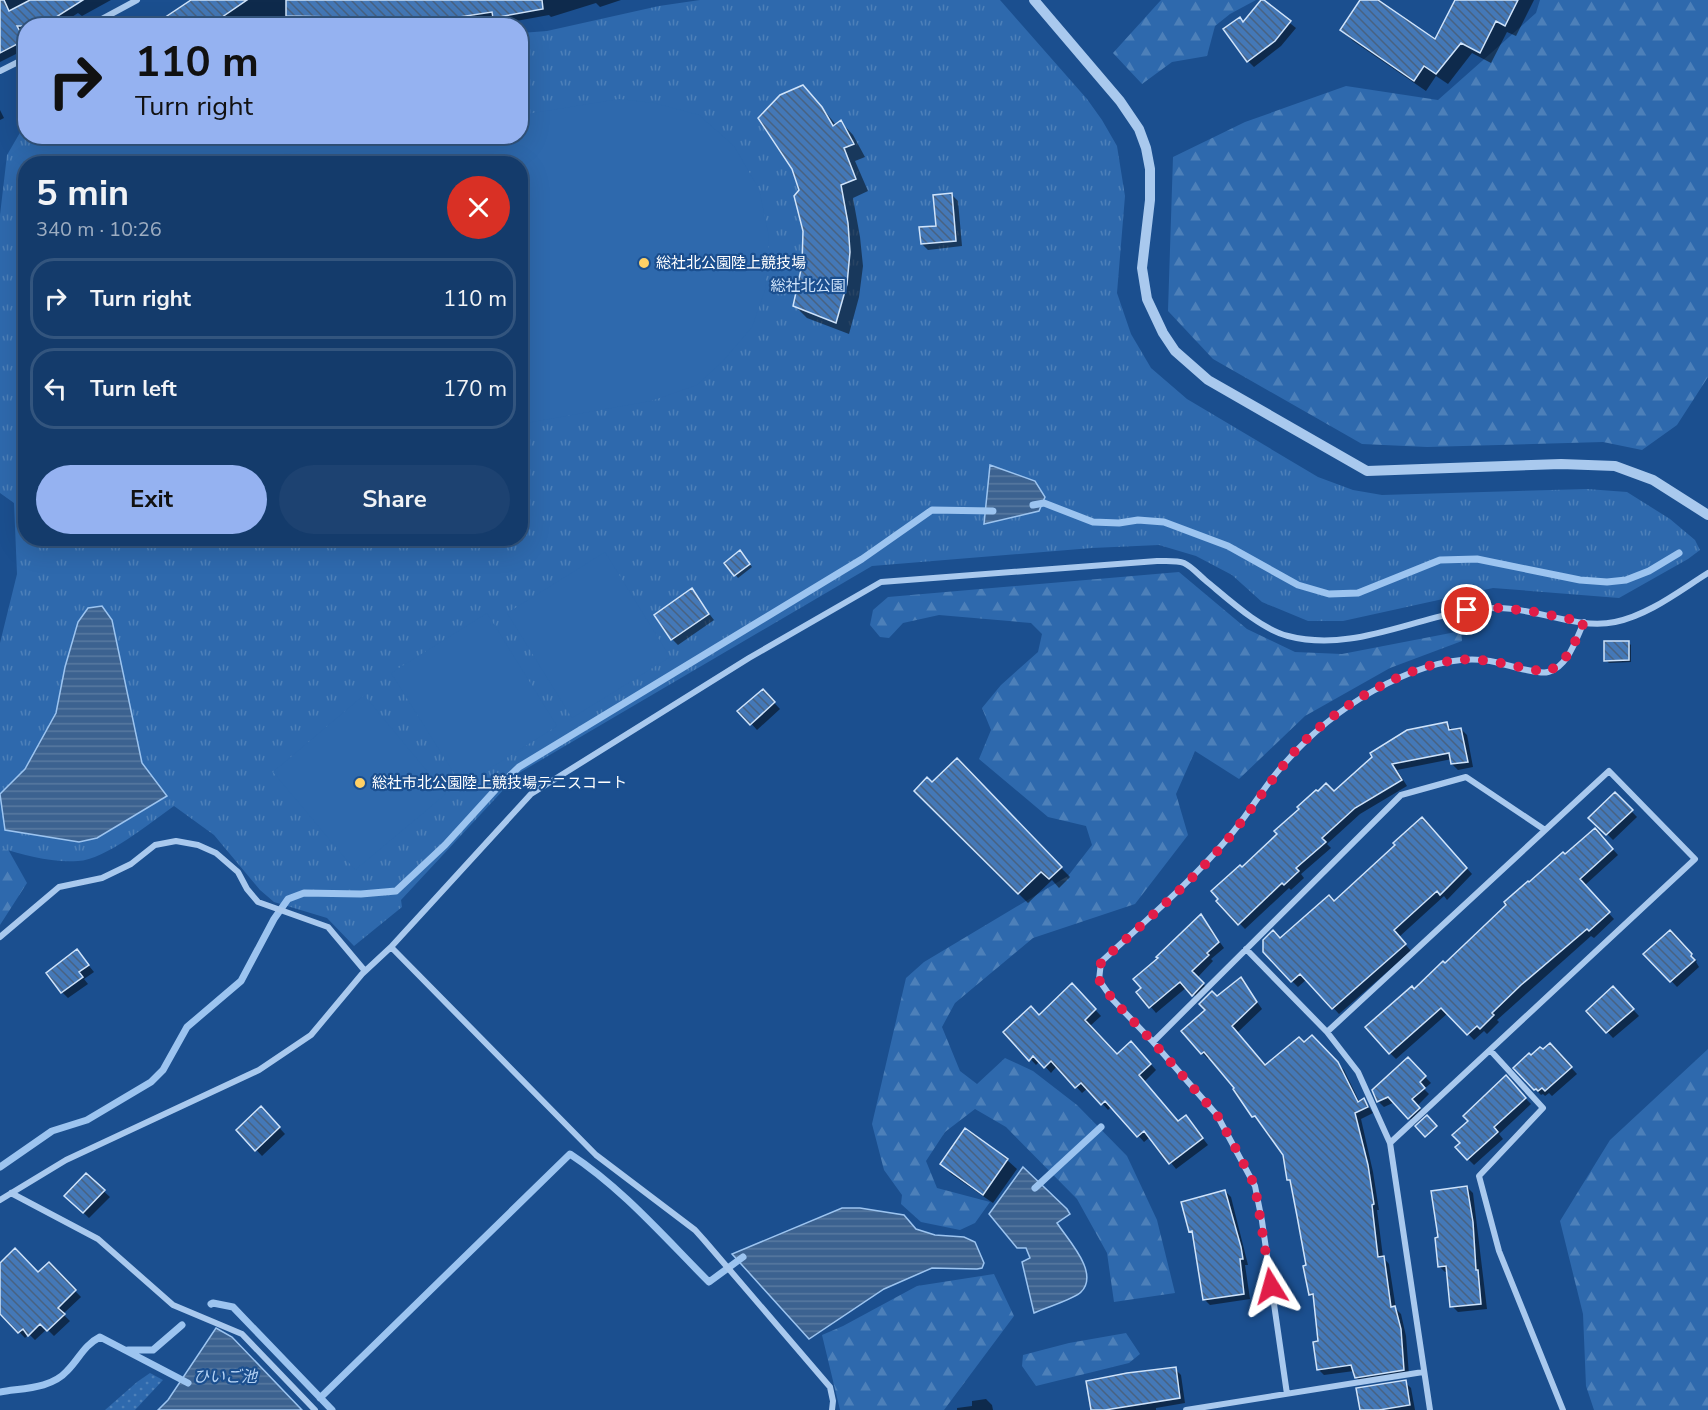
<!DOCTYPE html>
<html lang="en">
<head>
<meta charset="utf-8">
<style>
	:root { --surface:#143b6b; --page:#1d4271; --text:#f1f3f6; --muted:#9dadc1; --line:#33557e; --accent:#95b2f1 }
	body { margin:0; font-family:"Nunito Sans","Noto Sans JP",sans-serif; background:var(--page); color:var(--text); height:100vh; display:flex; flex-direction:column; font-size:22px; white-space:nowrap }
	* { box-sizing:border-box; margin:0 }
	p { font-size:20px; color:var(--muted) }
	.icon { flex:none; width:33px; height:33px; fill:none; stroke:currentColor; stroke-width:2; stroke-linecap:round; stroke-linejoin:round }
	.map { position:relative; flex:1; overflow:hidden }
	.side { position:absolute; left:18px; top:156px; width:510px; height:390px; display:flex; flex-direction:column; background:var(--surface); border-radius:24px; box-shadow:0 6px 24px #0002,0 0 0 2px var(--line) }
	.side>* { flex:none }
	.guide { position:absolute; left:18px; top:18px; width:510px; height:126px; border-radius:24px; box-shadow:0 6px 24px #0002,0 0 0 2px var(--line); background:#95b2f1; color:#111; overflow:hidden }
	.pin { position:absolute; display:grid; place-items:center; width:51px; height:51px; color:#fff; margin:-26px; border:3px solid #fff; border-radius:50%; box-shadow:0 2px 6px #0007 }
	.me { position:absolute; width:66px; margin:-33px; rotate:352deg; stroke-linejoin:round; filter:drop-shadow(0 0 4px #0008) }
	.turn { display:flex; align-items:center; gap:21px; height:126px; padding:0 18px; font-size:27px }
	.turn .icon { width:78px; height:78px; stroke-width:2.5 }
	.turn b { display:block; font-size:42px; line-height:51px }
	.round { display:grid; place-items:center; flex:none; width:63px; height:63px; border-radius:32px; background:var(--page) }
	.head { display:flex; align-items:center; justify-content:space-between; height:102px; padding:0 18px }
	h1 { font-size:36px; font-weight:700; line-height:45px }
	.primary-button { display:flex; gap:12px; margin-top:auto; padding:12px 18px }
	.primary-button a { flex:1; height:69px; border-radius:36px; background:var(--accent); color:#111; font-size:24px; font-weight:700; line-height:69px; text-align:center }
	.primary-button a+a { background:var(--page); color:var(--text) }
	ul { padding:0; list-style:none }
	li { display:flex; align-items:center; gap:18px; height:81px; margin:0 12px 9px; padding:0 6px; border:3px solid var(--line); border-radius:24px }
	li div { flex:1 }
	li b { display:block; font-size:22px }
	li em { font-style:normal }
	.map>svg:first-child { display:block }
	.grass { fill:url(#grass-dots) }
	.forest { fill:url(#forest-firs) }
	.park { fill:url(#park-tufts); fill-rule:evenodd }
	.garden { fill:#2e69ad }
	.water { fill:url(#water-rules); stroke:#9cc4f0; stroke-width:1.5 }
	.shadow { fill:#0007 }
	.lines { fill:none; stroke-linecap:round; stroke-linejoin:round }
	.stream { stroke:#9cc4f0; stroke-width:7 }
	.building { fill:url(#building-back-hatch); stroke:#cfe3fa; stroke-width:1.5 }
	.minor { stroke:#a9c9ee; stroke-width:6 }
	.tertiary { stroke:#a9c9ee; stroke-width:10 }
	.route { stroke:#e11d48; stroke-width:10; stroke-dasharray:0 18 }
	.poi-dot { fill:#ffd166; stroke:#1b4f8f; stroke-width:2 }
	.labels { text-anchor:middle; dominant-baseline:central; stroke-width:4.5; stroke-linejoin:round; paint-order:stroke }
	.poi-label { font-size:15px; fill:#fff; stroke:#1b4f8f; text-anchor:start }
	.park-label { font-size:15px; fill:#cfe3fa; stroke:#1b4f8f }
	.water-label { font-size:16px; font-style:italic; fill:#b5d3f5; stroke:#1b4f8f }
</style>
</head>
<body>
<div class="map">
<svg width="1708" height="1410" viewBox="0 0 1708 1410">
	<defs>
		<pattern id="grass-dots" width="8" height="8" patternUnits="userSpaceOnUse" patternTransform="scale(1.5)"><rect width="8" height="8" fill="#2e69ad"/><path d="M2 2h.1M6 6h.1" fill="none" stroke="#4d80b9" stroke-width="1.8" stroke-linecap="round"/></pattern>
		<pattern id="forest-firs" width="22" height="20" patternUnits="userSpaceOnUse" patternTransform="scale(1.5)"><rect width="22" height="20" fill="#2e69ad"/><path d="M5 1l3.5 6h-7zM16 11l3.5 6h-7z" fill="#4d80b9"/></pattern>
		<pattern id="park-tufts" width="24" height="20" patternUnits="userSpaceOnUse" patternTransform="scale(1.5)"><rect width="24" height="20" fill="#2e69ad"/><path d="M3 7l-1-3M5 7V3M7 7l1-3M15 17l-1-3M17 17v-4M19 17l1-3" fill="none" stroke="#4d80b9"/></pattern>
		<pattern id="water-rules" width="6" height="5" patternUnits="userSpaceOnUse" patternTransform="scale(1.5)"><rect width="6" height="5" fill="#3c6290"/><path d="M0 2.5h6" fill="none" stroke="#597aa1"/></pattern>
		<pattern id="building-back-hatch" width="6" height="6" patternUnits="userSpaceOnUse" patternTransform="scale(1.5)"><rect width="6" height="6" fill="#4478b7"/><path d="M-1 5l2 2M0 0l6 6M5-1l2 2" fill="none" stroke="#486282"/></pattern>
	</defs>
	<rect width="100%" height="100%" fill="#1b4f8f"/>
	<path class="grass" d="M150,1373L163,1380L135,1410H105L137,1382Z"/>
	<path class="forest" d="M1161,0H1256L1230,14L1215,26L1207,56L1172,62L1142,84L1113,53Z
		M1540,0H1708V377L1677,425L1642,450L1603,442L1427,447L1362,444L1213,359L1168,311L1173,157L1245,122L1346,86L1438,100L1536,13Z
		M1179,572L1247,629L1295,652L1342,654L1461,631L1462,641L1390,668L1305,716L1239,779L1195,751L1176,794L1188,835L1135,904L1033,938L955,1003L942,1027L960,1071L977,1084L1005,1058L1033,1071L1077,1105L1127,1156L1157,1220L1175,1293L1114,1302L1107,1253L1077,1199L1006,1127L975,1109L945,1132L926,1161L937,1188L990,1202L975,1223L960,1230L921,1222L901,1204L902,1195L884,1170L872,1124L906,978L924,962L1068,876L1092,845L1086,826L1048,817L979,759L991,730L982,708L1001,685L1038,652L1042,634L1031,623L939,615L903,623L889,638L880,637L870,625L873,610L888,597Z
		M0,835L27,883L0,925Z
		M1708,1049V1410H1594L1586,1386L1583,1314L1560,1221L1610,1140Z
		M994,1274L1014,1316L944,1410H840L822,1335L843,1326L917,1286Z
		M1126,1333L1140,1354L1129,1363L1036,1386L1022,1366L1023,1355L1069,1343Z"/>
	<path class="park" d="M700,0H1000L1087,99L1102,120L1117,146L1125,196L1117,293L1131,334L1151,368L1187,399L1318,477L1353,490L1382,495L1587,489L1627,492L1670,519L1695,540L1700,550L1688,559L1619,598L1493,588L1343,621H1308L1262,602L1232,575L1196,556L1159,545L1092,548L872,566L519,773L401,900L402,907L354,946L327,918L274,902L260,890L214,835L174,806C151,822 105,860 78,861C51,863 25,855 0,848V643L17,574L14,503L0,493V215L7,155L25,124L26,136H520L521,33L547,31L659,6ZM26,164H520V538H26Z"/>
	<path class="garden" d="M619,99L654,103L699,115L734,146L759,189L769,237L765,290L752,327L723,361L697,385L651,401L521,424L520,164L267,163L284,154L391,137L520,136L521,115Z
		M605,552L670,657L572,718L507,613Z
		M487,613L557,726L462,786L391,673Z
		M364,695L446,794L355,870L273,772Z"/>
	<path class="water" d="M990,465L1035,481L1045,497L1039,511L984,524Z
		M102,606L112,620L142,763L167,796L97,838L79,842L5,830L0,794L25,769L56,713L65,667L78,622L88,608Z
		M1023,1167L1067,1209L1070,1214L1057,1223C1068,1240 1100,1273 1081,1292C1075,1299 1044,1308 1034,1313L1022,1262L1030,1258L1026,1248H1017L989,1214Z
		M842,1208H860L904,1215L916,1229L935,1235L964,1237L975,1242L984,1263L982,1268L977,1269L932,1268L884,1289L809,1339L732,1254Z
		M216,1328L232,1337L302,1410H158L168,1400Z"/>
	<path class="shadow" d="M0,0H111L82,16L78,13L58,26H26V49L0,62Z
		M202,0H621L600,7L596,3L551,17L549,15L500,24L494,18L453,25L376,22V26H343L340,22L282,21L236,17L223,26H170Z
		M1362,0H1375L1436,41L1457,0H1534L1516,36L1507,32L1491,63L1472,53L1448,84L1436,76L1426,91L1353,41L1342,30Z
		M1262,1L1296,28L1281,46L1254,67L1248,61L1244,23Z
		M816,100L836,125L841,122L853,135L865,157L855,161L868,191L853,198L860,237L863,266L859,297L849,334L807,318L795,306L803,266L805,231L801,190Z
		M0,110L4,118L0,120Z
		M952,195L958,201L962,246L928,250L922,244L937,227Z
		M742,554L752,567L738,578L726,563Z
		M691,590L714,620L678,645L672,639Z
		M1628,642L1631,645V662L1609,663L1606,660Z
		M763,691L780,709L757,730L740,711Z
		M1447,724L1453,731L1461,729L1467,735L1473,767L1458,770L1452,764V759L1397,770L1407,786L1360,814L1327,844L1331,848L1301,874L1304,878L1291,890L1289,888L1245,929L1218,901L1242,869L1335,793Z
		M957,760L1070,877L1059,888L1052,880L1028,903L916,791L932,784Z
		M1615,794L1637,817L1613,840L1591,818Z
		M1428,825L1472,874L1447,900L1444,896L1399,937L1411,951L1339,1014L1307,979L1298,987L1292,981L1280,940L1335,903Z
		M1601,836L1618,855L1584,886L1614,919L1594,938L1591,936L1497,1020L1499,1022L1487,1034L1484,1031L1474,1040L1448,1013L1396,1059L1390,1053L1414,991L1445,965L1529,884L1566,856Z
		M1201,916L1224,948L1211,959L1213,961L1197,978L1209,990L1199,1000L1187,987L1156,1013L1138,992L1143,988L1160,958Z
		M1670,932L1697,961L1696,962L1699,967L1677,987L1646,954Z
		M77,951L94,972L84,979L88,984L68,998L62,992Z
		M1241,979L1262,1009L1237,1033L1266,1066L1304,1044L1312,1037L1344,1070L1360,1103L1364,1100L1373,1113L1361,1119L1373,1172L1379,1210H1377L1383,1257L1389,1264L1396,1309L1401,1314L1406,1336L1409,1375L1362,1383L1356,1377L1354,1371L1324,1375L1318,1369L1320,1342L1315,1299L1310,1294L1308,1266L1292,1183L1289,1180L1284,1154L1261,1121L1259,1122L1254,1116L1237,1088L1210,1057L1208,1059L1202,1053L1207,1010L1217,998Z
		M1072,985L1101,1016L1090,1026L1117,1056L1137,1049L1156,1070L1144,1082L1179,1122L1191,1123L1208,1145L1176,1169L1150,1137L1144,1142L1112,1106L1108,1110L1088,1088L1082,1093L1057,1066L1051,1073L1040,1061L1036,1065L1005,1032L1039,1017Z
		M1619,994L1639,1016L1613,1038L1588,1011Z
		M1556,1051L1577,1074L1552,1096L1549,1093L1545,1096L1543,1094L1541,1095L1515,1068L1531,1057Z
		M1408,1059L1431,1083L1424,1089L1429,1094L1417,1106L1425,1114L1415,1124L1395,1102L1384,1107L1378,1101Z
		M1511,1083L1531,1104L1499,1134L1503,1139L1474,1165L1457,1148L1462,1143L1470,1121Z
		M261,1108L285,1134L262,1156L238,1130Z
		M1007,1160L1017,1169L993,1203L951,1174L942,1164Z
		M86,1175L110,1197L89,1218L66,1196Z
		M1467,1187L1473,1193L1487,1309L1458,1312L1452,1306L1448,1272H1445L1439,1266L1440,1239Z
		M1225,1191L1231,1197L1248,1265H1245L1250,1299L1210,1305L1204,1299L1194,1235L1191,1231Z
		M49,1264L81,1297L63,1314L70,1321L54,1336L47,1329L35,1340L29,1334L25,1338L0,1312V1265L38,1274Z
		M1175,1369L1181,1375L1185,1403L1156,1408V1410H1093Z
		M1405,1382L1411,1388L1415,1410H1361Z
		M986,1399L992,1405L993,1410H957V1408L972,1406V1401Z"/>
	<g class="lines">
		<path class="stream" d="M1033,505L1044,503L1093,522L1119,523L1138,520L1164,522L1228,546L1298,585L1329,594L1358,593L1440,560L1477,559L1580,580L1607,582L1626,580L1649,571L1679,553
			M0,1167L52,1131L87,1120L151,1082L163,1070L187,1027L241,981L274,919L288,899L304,893L361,894L396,891L445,845L497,788L519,767L862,559L932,510L993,511
			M1035,1188L1101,1127
			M211,1304L213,1303L233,1307L332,1410
			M128,1350H153L182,1325
			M0,1392C22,1388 51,1389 67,1371C79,1359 84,1345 100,1337L188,1383
			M320,1398L570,1154C622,1188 665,1238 709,1282L743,1257"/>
	</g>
	<path class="building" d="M0,0H4L9,11L30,0H83L42,26H17L25,40L0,53Z
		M191,0H247L209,26H152Z
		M286,0H542L543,9L493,18L492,12L446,19L371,17V22H337V17L286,16Z
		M1261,0H1264L1291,21L1275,41L1247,62L1223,29L1240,17L1243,22Z
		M1360,0H1378L1435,39L1455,0H1518L1505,26L1496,21L1480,53L1461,43L1436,74L1424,66L1414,81L1340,30Z
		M803,85L822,107L833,126L841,120L854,144L844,148L856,179L841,185L848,223L850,252L847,284L836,323L793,306L802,265L803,231L794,196L799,190L792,169L758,118L780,95Z
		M952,193L956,241L921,244L919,227L936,226L933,195Z
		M740,550L750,564L734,576L724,563Z
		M692,588L709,614L671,640L654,615Z
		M1604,641H1629V660L1604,661Z
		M763,689L775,702L750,725L737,711Z
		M1447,722L1449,730L1461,728L1468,762L1451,764L1449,753L1392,764L1402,780L1355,808L1322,838L1326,842L1296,868L1299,871L1284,885L1282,883L1238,925L1216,901L1218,899L1211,891L1240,865L1242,867L1277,834L1274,831L1299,809L1297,807L1316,790L1318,791L1326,783L1334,791L1372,757L1370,753L1407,730Z
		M957,758L1062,867L1049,879L1041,872L1018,894L914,791L927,777L932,782Z
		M1615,792L1633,810L1606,835L1588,818Z
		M1422,817L1467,868L1440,895L1437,891L1394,930L1406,944L1332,1009L1300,974L1291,982L1263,952V940L1273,930L1280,938L1329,895L1334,901L1395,845L1393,843Z
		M1595,828L1613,849L1580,879L1610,912L1589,931L1587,929L1521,985L1492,1013L1494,1015L1480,1029L1477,1026L1467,1035L1441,1008L1389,1054L1365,1027L1412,986L1414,989L1443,961L1445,963L1506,905L1504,902L1528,881L1529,882L1563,852L1565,854Z
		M1201,914L1219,942L1207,953L1209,955L1192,971L1204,983L1192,996L1180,982L1149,1008L1136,992L1141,988L1133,979L1158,958L1156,957Z
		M1670,930L1692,954L1691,956L1695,960L1670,982L1643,954Z
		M77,949L89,965L79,972L83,977L61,993L46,973Z
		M1241,977L1257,1002L1232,1026L1265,1065L1299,1037L1304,1042L1312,1035L1338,1062L1358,1102L1364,1098L1368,1107L1355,1113L1368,1165L1374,1204L1372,1205L1378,1257L1384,1256L1391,1307L1395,1306L1401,1329L1404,1370L1355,1378L1351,1365L1317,1370L1313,1342L1318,1341L1313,1294L1309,1295L1303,1266L1306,1265L1297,1216L1290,1180H1287L1283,1155L1255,1116L1252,1117L1233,1089L1234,1088L1204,1052L1201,1054L1181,1031L1205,1010L1199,1004L1212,991L1217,996Z
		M1072,983L1096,1009L1085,1020L1117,1054L1131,1041L1151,1064L1139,1075L1178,1121L1186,1115L1203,1138L1169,1164L1144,1131L1137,1137L1105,1101L1101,1105L1081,1083L1075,1088L1051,1061L1044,1068L1033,1056L1029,1061L1003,1032L1031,1006L1039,1015Z
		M1613,986L1634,1009L1606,1033L1586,1011Z
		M1550,1043L1572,1067L1545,1091L1542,1088L1538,1091L1536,1089L1534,1090L1513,1068L1529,1053L1531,1055L1540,1047L1543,1049Z
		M1408,1057L1426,1076L1420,1082L1425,1088L1412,1099L1420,1108L1408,1119L1388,1097L1377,1102L1372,1090Z
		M1506,1075L1526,1098L1494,1127L1498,1132L1467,1160L1455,1147L1460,1143L1452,1135L1468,1121L1463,1116Z
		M261,1106L280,1127L255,1151L236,1130Z
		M1427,1115L1437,1126L1425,1137L1415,1126Z
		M965,1128L1008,1159L983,1195L940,1164Z
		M86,1173L105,1190L83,1213L64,1196Z
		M1467,1186L1473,1222L1476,1270H1478L1481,1304L1450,1307L1446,1266L1438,1267L1435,1238L1438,1237L1431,1191Z
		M1225,1190L1241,1247L1243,1259H1240L1244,1294L1203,1300L1192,1231L1189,1232L1181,1202Z
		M15,1248L38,1272L49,1262L76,1290L58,1308L65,1314L47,1331L40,1324L28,1336L23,1329L18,1333L0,1314V1263Z
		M1176,1367L1180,1398L1105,1410H1091L1086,1381L1127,1373Z
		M1406,1380L1410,1405L1379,1410H1360L1356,1388Z"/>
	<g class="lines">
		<path class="minor" d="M89,26L137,0
			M0,71L26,58
			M0,937L59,887L102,878L131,864L155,845L176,841L198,845L216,853L238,872L247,889L258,902L328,927L365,971
			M391,947L596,1155L695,1230L704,1240L830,1387L833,1401L832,1410
			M1246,949L1327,1032L1358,1072L1390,1143L1430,1410
			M1327,1032L1609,771L1695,859L1390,1143
			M1153,1042L1401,795L1466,777L1545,830
			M1490,1050L1543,1108L1479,1176L1499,1251L1563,1410
			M11,1193L98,1239L173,1305L242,1334L315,1410
			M0,1200L66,1160L259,1070L311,1035L362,974L391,947L531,794L749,658L881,582L1157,561C1165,561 1177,560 1184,563C1191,566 1199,575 1205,580C1227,598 1260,629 1288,636C1360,655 1427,608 1498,608C1537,608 1577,630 1615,622C1649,615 1679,591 1708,573
			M1287,1394L1262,1221L1255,1186L1217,1115L1153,1042L1113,1000L1099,980L1101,962C1144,922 1190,883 1228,838C1245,819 1258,796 1274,776C1302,741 1334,713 1373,691C1407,672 1450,654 1490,661C1502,663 1537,675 1548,672C1568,667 1576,639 1584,622
			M1186,1410L1423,1372"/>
		<path class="tertiary" d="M1034,0L1120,101L1139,129L1146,148L1150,169V200L1142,268L1147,299L1163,333L1175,351L1208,380L1367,471L1561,464L1615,466L1653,480L1708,515"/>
	</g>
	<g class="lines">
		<path class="route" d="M1271,1286L1255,1186L1237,1151L1217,1115L1153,1042L1113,1000L1099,980L1101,962C1144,922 1190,884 1228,839C1252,810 1272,777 1297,749C1333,709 1403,666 1457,660C1488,657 1517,668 1547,672C1570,660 1573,645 1584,622L1530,611L1499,608L1467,610"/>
	</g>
	<g class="poi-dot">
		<circle cx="644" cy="263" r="6"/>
		<circle cx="360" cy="783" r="6"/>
	</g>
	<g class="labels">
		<g class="poi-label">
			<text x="656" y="263">総社北公園陸上競技場</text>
			<text x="372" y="783">総社市北公園陸上競技場テニスコート</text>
		</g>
		<g class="park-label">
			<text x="808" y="286">総社北公園</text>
		</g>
		<g class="water-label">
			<text x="225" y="1377">ひいご池</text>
		</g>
	</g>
</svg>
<div class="pin" style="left:1467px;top:610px;background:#d93025"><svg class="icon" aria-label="arrive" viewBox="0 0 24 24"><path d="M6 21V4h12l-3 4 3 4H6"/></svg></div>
<svg class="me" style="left:1271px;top:1286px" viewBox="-20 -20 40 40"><path d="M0-17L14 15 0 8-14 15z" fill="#e11d48" stroke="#fff" stroke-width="4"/></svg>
<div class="guide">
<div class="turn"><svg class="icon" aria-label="right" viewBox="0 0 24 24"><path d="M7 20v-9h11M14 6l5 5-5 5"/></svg><div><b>110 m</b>Turn right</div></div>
</div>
<section class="side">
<div class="head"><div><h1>5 min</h1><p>340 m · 10:26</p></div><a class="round" style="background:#d93025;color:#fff"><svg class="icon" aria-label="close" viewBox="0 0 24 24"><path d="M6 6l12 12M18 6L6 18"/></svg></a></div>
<ul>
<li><svg class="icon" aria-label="right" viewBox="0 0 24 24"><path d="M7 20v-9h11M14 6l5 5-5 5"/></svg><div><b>Turn right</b></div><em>110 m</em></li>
<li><svg class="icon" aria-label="left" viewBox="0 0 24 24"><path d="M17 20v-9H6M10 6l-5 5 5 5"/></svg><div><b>Turn left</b></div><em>170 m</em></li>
</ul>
<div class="primary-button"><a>Exit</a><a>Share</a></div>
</section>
</div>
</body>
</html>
